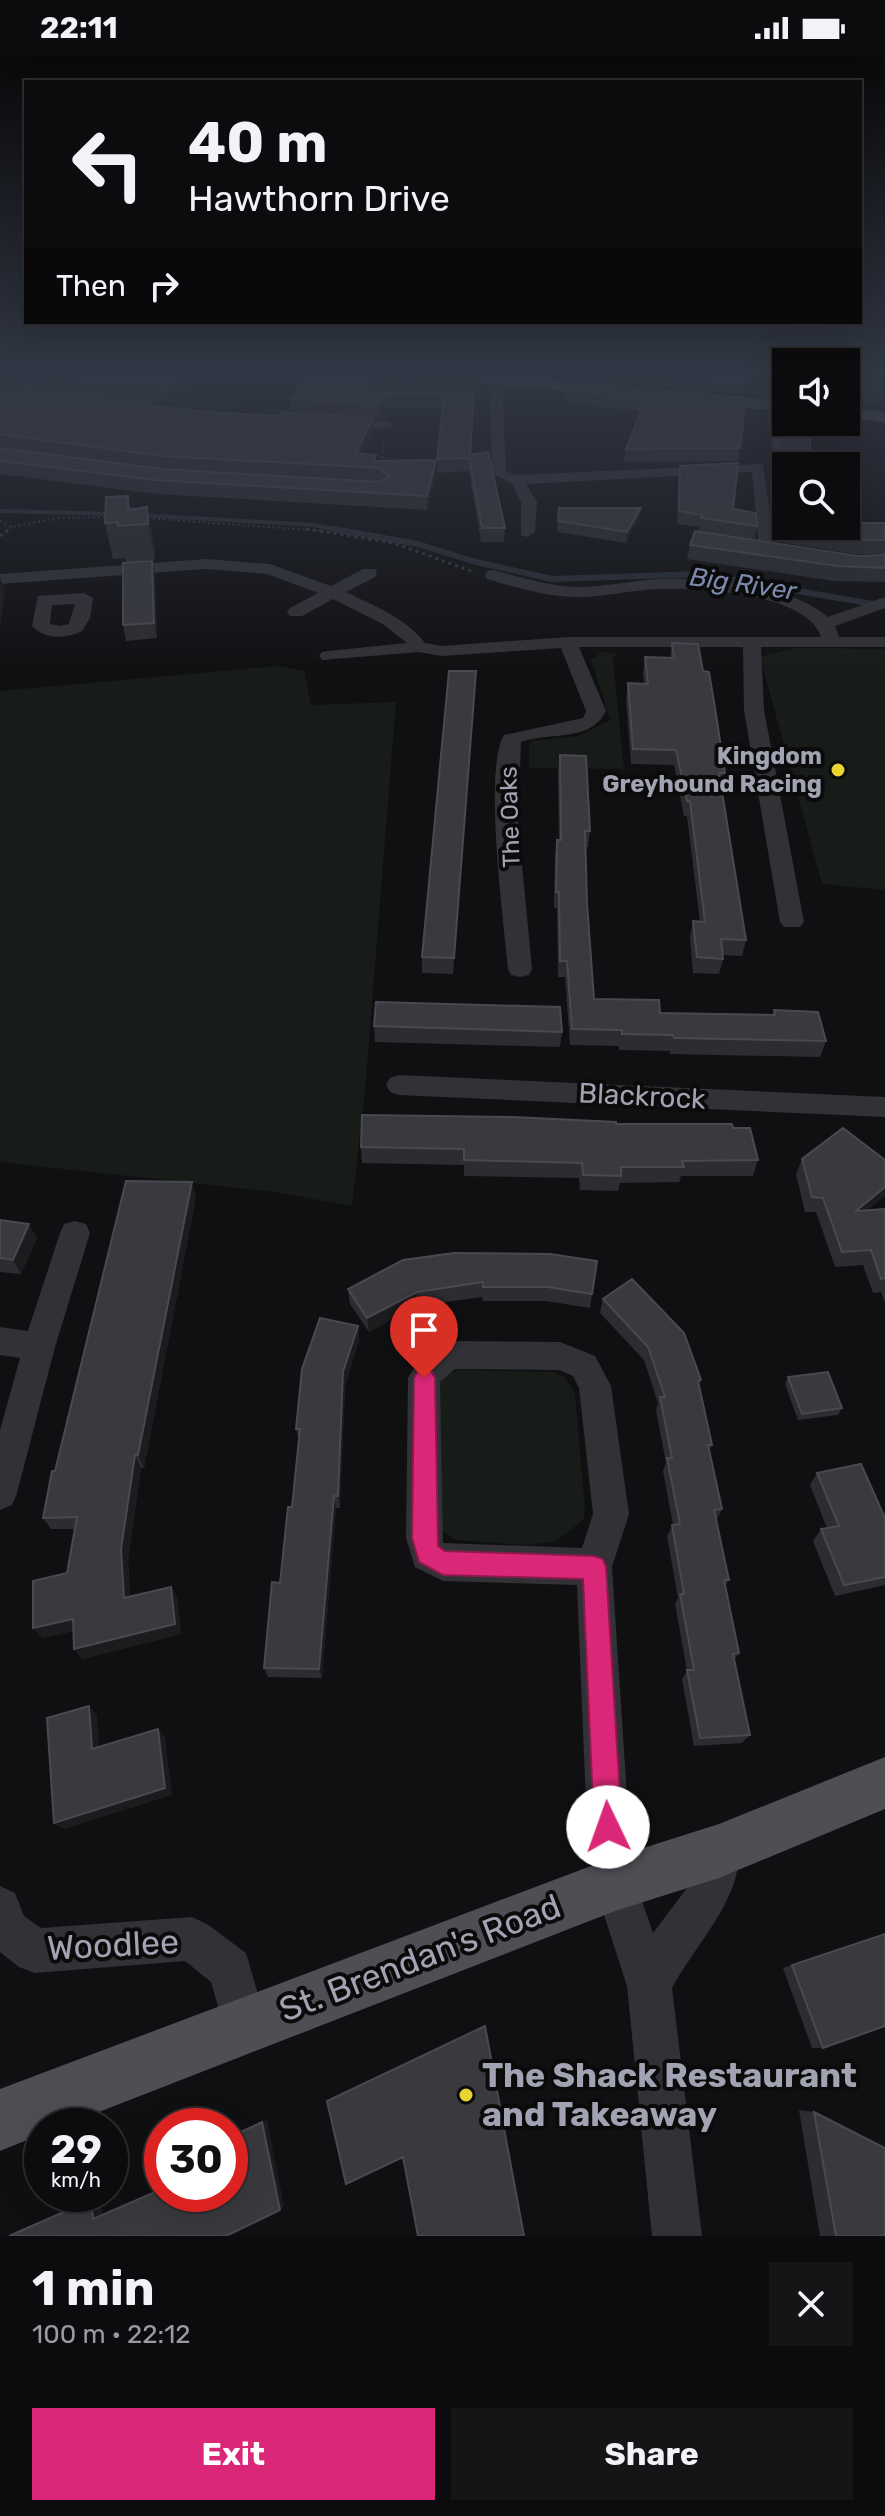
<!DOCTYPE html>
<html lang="en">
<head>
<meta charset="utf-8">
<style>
	:root { --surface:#0c0c0e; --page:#151517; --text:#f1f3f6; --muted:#9a9b9e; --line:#2c2c2e; --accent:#db2777 }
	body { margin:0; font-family:Rubik,sans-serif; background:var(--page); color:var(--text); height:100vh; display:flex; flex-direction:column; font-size:30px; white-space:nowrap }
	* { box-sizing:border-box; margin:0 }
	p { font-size:26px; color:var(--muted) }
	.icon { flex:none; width:44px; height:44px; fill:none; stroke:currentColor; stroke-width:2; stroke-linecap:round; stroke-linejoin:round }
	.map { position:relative; height:2180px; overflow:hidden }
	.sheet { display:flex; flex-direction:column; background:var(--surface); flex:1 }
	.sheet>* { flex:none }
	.guide { position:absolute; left:24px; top:24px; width:838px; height:244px; border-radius:0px; box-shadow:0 8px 32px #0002,0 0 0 2px var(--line); background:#0c0c0e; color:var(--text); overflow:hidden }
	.fabs { position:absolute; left:772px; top:292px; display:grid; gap:16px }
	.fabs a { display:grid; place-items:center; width:88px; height:88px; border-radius:0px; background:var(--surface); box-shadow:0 8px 32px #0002,0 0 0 2px var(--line); font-size:40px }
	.speed { position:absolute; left:24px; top:2052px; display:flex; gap:16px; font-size:40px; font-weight:700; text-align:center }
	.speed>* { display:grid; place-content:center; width:104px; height:104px; border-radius:50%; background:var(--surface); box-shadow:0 8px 32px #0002,0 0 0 2px var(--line); line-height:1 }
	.speed small { font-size:20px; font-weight:400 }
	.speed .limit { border:12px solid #d22; background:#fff; color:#111 }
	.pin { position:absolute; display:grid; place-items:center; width:68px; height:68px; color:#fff; margin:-82px -34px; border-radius:50% 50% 50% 0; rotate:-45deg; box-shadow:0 0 8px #0007 }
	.pin .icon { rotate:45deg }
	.me { position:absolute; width:88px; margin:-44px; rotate:357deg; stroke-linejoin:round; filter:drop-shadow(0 0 6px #0008) }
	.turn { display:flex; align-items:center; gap:28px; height:168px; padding:0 32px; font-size:36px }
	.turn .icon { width:104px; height:104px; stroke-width:2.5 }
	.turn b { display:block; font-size:56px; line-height:68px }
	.then { display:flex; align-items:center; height:76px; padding:0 32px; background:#0003; gap:16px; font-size:30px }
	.round { display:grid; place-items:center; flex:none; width:84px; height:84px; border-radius:0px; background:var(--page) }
	.headline { display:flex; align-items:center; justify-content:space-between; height:136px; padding:0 32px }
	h1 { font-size:48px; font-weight:700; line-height:60px }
	.button { display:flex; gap:16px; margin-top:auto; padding:16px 32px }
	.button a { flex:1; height:92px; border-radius:0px; background:var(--accent); color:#fff; font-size:32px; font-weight:700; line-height:92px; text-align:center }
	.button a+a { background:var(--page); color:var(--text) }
	.status { display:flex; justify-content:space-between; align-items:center; height:56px; padding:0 40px; background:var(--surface); direction:ltr }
	.status svg { height:22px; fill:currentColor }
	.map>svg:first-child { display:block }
	.green { fill:#171c19 }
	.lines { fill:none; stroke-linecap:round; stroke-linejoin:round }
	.stream-far1 { stroke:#272c34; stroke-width:4 }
	.stream { stroke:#272c34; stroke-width:6 }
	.path-far1 { stroke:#37383d; stroke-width:2; stroke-dasharray:2 3; stroke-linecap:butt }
	.path { stroke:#37383d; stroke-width:3; stroke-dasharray:3 4; stroke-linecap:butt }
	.minor { fill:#323136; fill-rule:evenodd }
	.major { fill:#4e4e55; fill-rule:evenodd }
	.wall { fill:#2d2c30 }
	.shaded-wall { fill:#1c1b1e }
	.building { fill:#39393e; stroke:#4a4950; stroke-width:2 }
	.route { fill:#db2777; stroke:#8e194d; stroke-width:2 }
	.poi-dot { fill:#e8d331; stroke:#0c0b0c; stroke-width:3 }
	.labels { text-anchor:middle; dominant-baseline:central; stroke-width:8; stroke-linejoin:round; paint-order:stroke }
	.far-poi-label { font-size:24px; font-weight:bold; fill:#a2a3b2; stroke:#0c0b0c; text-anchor:end }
	.far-street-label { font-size:24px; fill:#a2a3b2; stroke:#0c0b0c }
	.far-water-label { font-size:26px; font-style:italic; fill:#7a89ac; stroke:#0c0b0c }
	.street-label { font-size:28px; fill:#a2a3b2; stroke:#0c0b0c }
	.near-street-label { font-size:34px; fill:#a2a3b2; stroke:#0c0b0c }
	.near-poi-label { font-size:34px; font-weight:bold; fill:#a2a3b2; stroke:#0c0b0c; text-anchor:start }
</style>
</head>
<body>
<div class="status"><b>22:11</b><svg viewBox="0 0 49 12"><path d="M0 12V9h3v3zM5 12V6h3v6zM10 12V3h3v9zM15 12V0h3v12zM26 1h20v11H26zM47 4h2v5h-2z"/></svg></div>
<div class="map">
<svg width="885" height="2180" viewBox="0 0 885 2180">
	<rect width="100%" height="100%" fill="#101012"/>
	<path class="green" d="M152,328L241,339L238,356L137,346L153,333Z
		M795,592L885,593V834L822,828L760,601Z
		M603,596L616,598L613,603L624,713L529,712V689L532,685L578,680L610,664L591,603Z
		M279,610L304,615L311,649L396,646L365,1034L352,1150L275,1136L0,1106V635Z
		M459,1314L553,1316L565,1321L575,1338L585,1454L583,1464L555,1486L524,1489L455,1484L442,1474L435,1329L446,1318Z"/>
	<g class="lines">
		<path class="stream-far1" d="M0,455L117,458
			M139,459L313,469L344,475"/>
		<path class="stream" d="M333,473L418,488L472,505L552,523L700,518L885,550"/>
		<path class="path-far1" d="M382,412L384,386
			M143,462L324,475
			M0,465L12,471L57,462L109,461
			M7,475L12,471"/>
		<path class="path" d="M306,473L394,487L474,516
			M0,480L10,473"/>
		<path class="minor" d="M47,312H61L0,354V344Z
			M755,312H767L773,353L761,350Z
			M496,319L502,323L506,415L515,419L763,408L775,493L767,498L759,493L752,416L526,428L537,446L535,476L527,481L521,479V446L512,428L492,417L490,323Z
			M335,362L387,365L394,369L387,373L330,369V363Z
			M206,503L270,508L331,530L363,513H375L377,517L375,521L346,536C374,550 405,561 425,587L441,590L568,581H821C808,537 696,531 657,533C631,534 604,541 578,541C547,541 516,531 487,523L485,519L487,515L493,514C521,521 548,530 577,531C604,531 630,525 657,523C707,520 789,528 828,561L885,541V552L835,570L839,581H885V591H761L764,654L804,866L800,871H784L780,866L744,654L743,591H579L606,655C592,686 549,676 521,686L518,767L532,913L529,919L520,921L511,919L508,913C504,867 483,714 504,679L583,662L586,655L561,592L441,600L419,596L322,604L319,600L322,596L328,595L407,587L383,568L333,543L302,560H290L287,556L290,552L318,537L267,518L206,513L0,528V518Z
			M84,537L93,542L90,562L82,575C65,583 46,584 32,570L38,540ZM75,548L69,568L60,570L50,568L52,549Z
			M399,1019L885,1041V1061L399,1039L390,1036L386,1029L390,1022Z
			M75,1165L86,1168L90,1177L55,1291L17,1437L12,1449L0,1454V1374L20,1302L0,1299V1271L28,1275L60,1177L64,1168Z
			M452,1285L560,1286L595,1300L611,1330L629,1458L612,1511L629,1771L636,1828L653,1877L690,1828L704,1780L719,1774L734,1780C755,1830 694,1889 672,1932L702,2180H652L627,1930L594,1828L587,1771L577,1529L443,1525L415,1511L406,1482L408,1322L423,1298ZM455,1313L559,1314L573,1320L579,1332L593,1458L582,1492L443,1487L440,1326Z
			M0,1830L15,1837L24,1860L41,1872L192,1861L207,1868L246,1897L267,1969L260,1985L244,1992L228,1985L211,1926L185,1905L35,1917L19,1911L0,1896Z"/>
		<path class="major" d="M366,312H424L613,329L621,334L613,339L374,317Z
			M696,337L786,346V356L690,346L688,342L690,338Z
			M846,352L885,356V366L846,362Z
			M885,1701V1753L719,1822L615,1855L63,2070H42V2078L0,2095V2033L615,1801L719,1768Z"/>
	</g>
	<path class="wall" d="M0,312H43L15,330L0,329Z
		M46,312H418L482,318V330L480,334L375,336L474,335L471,399L505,472L504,486H481L469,415L437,417V403L443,352H384L380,362L291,356L290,343L305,320L243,315L231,326L197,322L168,346L39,332L36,319Z
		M451,312H492L490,315Z
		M549,312H732L749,317L745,339L554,321Z
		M846,312L883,337L880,349L846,346Z
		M564,326L746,342L738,405L624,406L626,393L641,355L568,348L563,338Z
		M776,326L786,329V344L774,342Z
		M0,330L8,335L373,375L362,398L376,399V405L436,418L427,454L157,438L0,418V405L164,413L0,391Z
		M770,345L786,346V470L885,467V498H855L778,486L776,473L779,459L781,460L767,357Z
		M680,410L733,453L757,470L755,483L699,475V471L677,468L678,423Z
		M128,440L131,453L147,451L154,487L155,504L126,506L125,502L113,503L105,467Z
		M559,452L639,462L626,487L557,476Z
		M690,489L858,500L885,499V526L834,525L687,503Z
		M152,505L155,520L157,582L126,585L123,569Z
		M672,587L703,615L725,717L722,732L746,884L742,900L722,899L723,903L719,918L693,917L690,881L693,865L700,866L687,760H684L674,709L631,708L626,642L628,627L644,628L643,616L645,601L670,602Z
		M476,615L453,918L422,917V901Z
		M560,699L590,775L588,791H586L587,847L594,943L660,957L773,959L774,954L826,985L820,1001L670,998V995L619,994V990L570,989L565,921H558L557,852H554L555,800L557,784H559L558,715Z
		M374,970L562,976L560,991L375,986Z
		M616,1068L733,1072L758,1104L753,1120H681L679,1126L620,1127L618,1135L580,1134L579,1122L464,1120V1109L362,1107L361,1091Z
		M802,1103L868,1154L885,1153V1247L881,1236L873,1237L863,1209L835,1211L816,1156H805L796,1118Z
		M196,1141L144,1412H141L128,1504L130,1541L171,1531L177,1541L181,1578L82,1603L73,1575L42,1582L33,1572L67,1517L75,1473H51L43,1462L55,1415Z
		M0,1164L37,1182L21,1218L0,1216Z
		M597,1205L590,1252L546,1245H483L482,1241L417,1250L369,1276L350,1248L348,1233Z
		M603,1243L701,1324L699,1329L712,1389L709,1395L722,1453L716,1465L729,1524L725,1530L739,1597L734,1604L750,1679L742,1687L694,1690L682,1623L687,1615L675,1548L678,1542L667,1480L673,1469L663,1415L666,1407L656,1354L658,1347L644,1304L600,1257Z
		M358,1270L359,1284L345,1330L340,1452H336L322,1622L268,1621L264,1612L280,1527L292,1451L299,1385L296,1373Z
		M788,1321L842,1352L838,1359L798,1364L785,1328Z
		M817,1417L885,1462V1529L835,1540L813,1485L821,1473L827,1472L810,1429Z
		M885,1878L823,1992H812L783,1912Z
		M799,2054L814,2056L885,2180H820Z"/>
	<path class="shaded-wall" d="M21,312H43L15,330L12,317Z
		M193,312H196L197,322L168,346L166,333Z
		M231,312H243V315L231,326L229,313Z
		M482,318V330L480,334V321Z
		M375,322L376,335L366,343V330Z
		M384,339V352L380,362L379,349Z
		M373,362V375L356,411V397Z
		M436,404V418L427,454V440Z
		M147,451L154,487L155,504L148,468Z
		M641,452L639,462L626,487L627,476Z
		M152,505L155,520L157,582L154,567Z
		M0,521L5,536L0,573Z
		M476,615L475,631L453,918L454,902Z
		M192,1126L196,1141L144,1412L138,1399Z
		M885,1131V1140L849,1169L856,1155Z
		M29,1168L37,1182L21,1218L13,1204Z
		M417,1236V1250L369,1276L367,1262Z
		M358,1270L359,1284L345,1330L340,1452L338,1440L343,1316Z
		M135,1399L141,1412L128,1504L131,1552L124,1542L121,1493Z
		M334,1440L336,1452L322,1622L319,1613Z
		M171,1531L177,1541L181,1578L82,1603L74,1593Z
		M73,1563L81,1573L42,1582L33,1572Z
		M89,1650L97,1659L100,1700L92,1693Z
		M158,1673L165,1681L172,1739L64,1773L54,1767Z
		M267,2064L284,2150L280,2154L262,2066Z
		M101,2140L102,2158L93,2163L91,2144Z"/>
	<path class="building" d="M0,312H21L12,317H0Z
		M46,312H193L166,333L36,319Z
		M311,312H419L482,318L480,321L375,322L366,330L376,336L474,335L470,399L488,396L505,472H482L469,402L437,403L444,339H384L379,349L290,343Z
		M586,312H732L749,317L748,327Z
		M846,312H873L883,337L846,333Z
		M564,326L746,342L740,392L626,393L646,343L569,336Z
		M776,326L786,329V331L777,330Z
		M0,330L8,335L18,331L150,345L145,349L208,356L279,360L281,356L373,362L356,397L376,399L372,405L436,404L427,440L155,424L0,405V392L161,413L379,426L389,420L380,412L162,400L0,378Z
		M770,345L786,346V366H809L810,390L814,410H786V460Z
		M738,407L733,453L756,457L757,470L701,462L702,459L679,455L680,410Z
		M128,440V454L147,451L148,468L118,470V466L105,467L106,441Z
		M559,452H641L627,476L558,465Z
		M779,459L786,460V470H846V467H885V484H859L781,473Z
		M695,475L858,500L885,499V512L838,510L690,489Z
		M152,505L154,567L123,569V507Z
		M672,587L698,588L703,615L709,616L715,652L725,717H719L746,884L721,883L723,903L697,901L693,865L705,866L690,745H687L676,694L633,693L628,627L648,628L645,601L674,602Z
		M449,615H476L454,902L422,901Z
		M560,699L586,700L590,775H585L587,847L594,943L659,944L660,957L775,959L774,954L818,956L826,985L674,982L673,979L622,978V974L572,973L567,905H560L559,836H556L557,784H561Z
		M376,946L560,951L562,976L374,970Z
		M362,1059L513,1061L616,1066V1068H732L733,1072H750L758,1104L682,1105L684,1111H621V1120L583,1119L582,1107L464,1104V1093L361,1091Z
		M843,1072L885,1104V1131L856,1155L885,1153V1222L881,1223L871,1194L842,1196L823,1142L812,1141L802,1103Z
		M126,1125L192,1126L138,1399H135L121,1493L124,1542L171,1531L175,1568L74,1593L73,1563L33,1572V1525L67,1517L77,1461L43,1462L52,1415H55Z
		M0,1164L29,1168L13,1204L0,1202Z
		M454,1197L550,1198L597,1205L592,1238L548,1231H483V1226L417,1236L367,1262L348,1233L403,1204Z
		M632,1223L684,1277L701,1324L698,1325L712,1389H708L722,1453L714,1454L729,1524H724L739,1597L733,1598L750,1679L700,1682L687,1614H694L680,1538H684L672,1469L680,1468L667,1402H672L660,1341H665L648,1291L603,1243Z
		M320,1262L358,1270L343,1316L338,1440H334L319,1613L264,1612L272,1526L280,1527L288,1451H292L300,1373H296L302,1313Z
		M828,1316L842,1352L802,1358L788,1321Z
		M861,1408L885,1462V1521L844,1529L821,1473L839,1470L817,1417Z
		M89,1650L92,1693L158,1673L165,1732L54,1767L47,1662Z
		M885,1878V1970L823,1992L792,1909Z
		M485,1970L524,2180H418L403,2101L346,2128L327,2045Z
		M814,2056L885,2092V2180H836Z
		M262,2066L280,2154L226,2180H9L91,2144L93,2163L162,2133V2138H230V2081Z"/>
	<linearGradient id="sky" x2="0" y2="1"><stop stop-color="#09090a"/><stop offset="0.51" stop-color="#313744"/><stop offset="1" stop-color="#313744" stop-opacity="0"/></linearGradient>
	<rect width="885" height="617" fill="url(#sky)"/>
	<path class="route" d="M424,1313L432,1316L435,1322L438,1490L445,1495L594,1500L603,1503L606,1511L622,1771L618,1781L608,1785L598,1781L594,1771L583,1523L443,1519L419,1506L412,1482L414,1322L417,1316Z"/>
	<g class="poi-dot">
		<circle cx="838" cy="714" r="8"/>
		<circle cx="466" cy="2039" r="8"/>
	</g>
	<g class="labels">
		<g class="far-poi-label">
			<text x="822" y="700">Kingdom<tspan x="822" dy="28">Greyhound Racing</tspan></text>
		</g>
		<g class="far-street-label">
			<text transform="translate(510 761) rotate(-92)">The Oaks</text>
		</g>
		<g class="far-water-label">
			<text transform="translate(743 528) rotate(8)">Big River</text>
		</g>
		<g class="street-label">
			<text transform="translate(642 1040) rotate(3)">Blackrock</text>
		</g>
		<g class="near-street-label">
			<text transform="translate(113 1889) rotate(-3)">Woodlee</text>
			<text transform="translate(420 1902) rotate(-21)">St. Brendan's Road</text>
		</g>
		<g class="near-poi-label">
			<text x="482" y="2019">The Shack Restaurant<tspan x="482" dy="39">and Takeaway</tspan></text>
		</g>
	</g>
</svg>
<div class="fabs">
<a><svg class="icon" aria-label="sound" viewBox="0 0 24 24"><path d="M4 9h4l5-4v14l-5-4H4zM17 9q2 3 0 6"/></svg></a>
<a><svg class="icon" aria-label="search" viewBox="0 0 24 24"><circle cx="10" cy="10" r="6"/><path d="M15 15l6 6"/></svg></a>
</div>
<div class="speed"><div>29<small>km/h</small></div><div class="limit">30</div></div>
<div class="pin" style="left:424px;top:1322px;background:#d93025"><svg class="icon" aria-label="arrive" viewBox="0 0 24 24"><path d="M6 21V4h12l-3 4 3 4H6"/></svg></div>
<svg class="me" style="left:608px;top:1771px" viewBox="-20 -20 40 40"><circle r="19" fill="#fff"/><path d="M0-13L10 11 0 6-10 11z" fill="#db2777"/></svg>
<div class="guide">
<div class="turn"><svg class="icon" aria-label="left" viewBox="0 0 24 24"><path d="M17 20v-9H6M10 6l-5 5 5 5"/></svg><div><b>40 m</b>Hawthorn Drive</div></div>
<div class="then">Then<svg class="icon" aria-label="right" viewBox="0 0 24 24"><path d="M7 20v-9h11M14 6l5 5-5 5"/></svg></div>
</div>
</div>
<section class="sheet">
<div class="headline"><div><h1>1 min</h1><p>100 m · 22:12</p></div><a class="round"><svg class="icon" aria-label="close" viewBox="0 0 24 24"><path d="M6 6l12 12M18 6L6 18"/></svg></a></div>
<div class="button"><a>Exit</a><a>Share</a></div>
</section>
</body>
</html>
